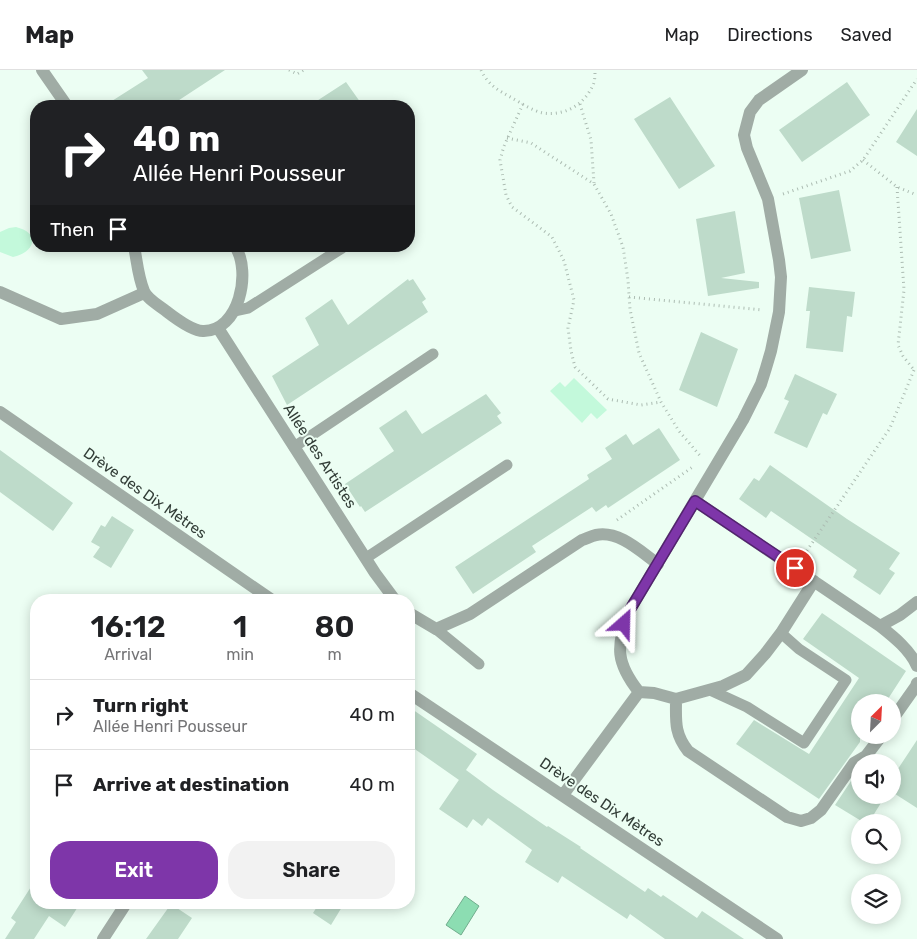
<!DOCTYPE html>
<html lang="en">
<head>
<meta charset="utf-8">
<style>
	:root { --surface:#fff; --page:#f2f2f2; --text:#202124; --muted:#757577; --line:#e0e0e0; --accent:#7e36a9 }
	body { margin:0; font-family:Rubik,sans-serif; background:var(--page); color:var(--text); height:100vh; display:flex; flex-direction:column; font-size:19px; white-space:nowrap }
	* { box-sizing:border-box; margin:0 }
	p { font-size:16px; color:var(--muted) }
	.icon { flex:none; width:28px; height:28px; fill:none; stroke:currentColor; stroke-width:2; stroke-linecap:round; stroke-linejoin:round }
	.map { position:relative; flex:1; overflow:hidden }
	.panel { position:absolute; left:30px; top:524px; width:385px; height:315px; display:flex; flex-direction:column; background:var(--surface); border-radius:20px; box-shadow:0 2px 12px #0003 }
	.panel>* { flex:none }
	.hud { position:absolute; left:30px; top:30px; width:385px; height:152px; border-radius:20px; box-shadow:0 2px 12px #0003; background:#202124; color:#fff; overflow:hidden }
	.needle { width:32px; rotate:24deg }
	.controls { position:absolute; left:851px; top:624px; display:grid; gap:10px }
	.controls a { display:grid; place-items:center; width:50px; height:50px; border-radius:50%; background:var(--surface); box-shadow:0 2px 12px #0003; font-size:25px }
	.pin { position:absolute; display:grid; place-items:center; width:42px; height:42px; color:#fff; margin:-21px; border:2px solid #fff; border-radius:50%; box-shadow:0 1px 5px #0007 }
	.me { position:absolute; width:55px; margin:-28px; rotate:25deg; stroke-linejoin:round; filter:drop-shadow(0 0 4px #0008) }
	.turn { display:flex; align-items:center; gap:18px; height:105px; padding:0 20px; font-size:22px }
	.turn .icon { width:65px; height:65px; stroke-width:2.5 }
	.turn b { display:block; font-size:35px; line-height:42px }
	.then { display:flex; align-items:center; height:48px; padding:0 20px; background:#0003; gap:10px; font-size:19px }
	.eta { display:flex; justify-content:space-evenly; align-items:center; height:85px; text-align:center }
	.eta b { font-size:30px; font-weight:600; line-height:35px }
	.action { display:flex; gap:10px; margin-top:auto; padding:10px 20px }
	.action a { flex:1; height:58px; border-radius:20px; background:var(--accent); color:#fff; font-size:20px; font-weight:600; line-height:58px; text-align:center }
	.action a+a { background:var(--page); color:var(--text) }
	ul { padding:0; list-style:none }
	li { display:flex; align-items:center; gap:15px; height:70px; padding:0 20px; border-top:1px solid var(--line) }
	li div { flex:1 }
	li b { display:block; font-size:19px }
	li em { font-style:normal }
	header { display:flex; align-items:center; gap:30px; box-sizing:border-box; height:70px; padding:0 25px; background:var(--surface); border-bottom:1px solid var(--line) }
	header strong { font-size:24px }
	nav { display:flex; gap:28px; margin-inline-start:auto; font-size:18px }
	.map>svg:first-child { display:block }
	.green { fill:#c3f9db }
	.water { fill:#8cddb2; stroke:#71ad8d }
	.building { fill:#bedbca }
	.lines { fill:none; stroke-linecap:round; stroke-linejoin:round }
	.path { stroke:#acbcb2; stroke-width:3; stroke-dasharray:1 4; stroke-linecap:butt }
	.service { stroke:#a0aca5; stroke-width:11 }
	.minor { stroke:#a0aca5; stroke-width:12 }
	.route-casing { stroke:#52236e; stroke-width:12 }
	.route { stroke:#7e36a9; stroke-width:9 }
	.labels { text-anchor:middle; dominant-baseline:central; stroke-width:4; stroke-linejoin:round; paint-order:stroke }
	.street-label { font-size:15px; fill:#323d37; stroke:#ecfef3 }
</style>
</head>
<body>
<header>
<strong>Map</strong>
<nav><a>Map</a><a>Directions</a><a>Saved</a></nav>
</header>
<div class="map">
<svg width="917" height="869" viewBox="0 0 917 869">
	<rect width="100%" height="100%" fill="#ecfef3"/>
	<path class="green" d="M16,157C41,163 35,182 13,187L0,182V162L9,158Z
		M574,308L607,340L597,349L591,343L582,353L550,321L560,312L565,317Z"/>
	<path class="water" d="M465,826L479,836L461,865L446,855Z"/>
	<path class="building" d="M142,0H225L170,36H104L148,8Z
		M346,12L363,36H309Z
		M847,12L870,45L802,92L779,60Z
		M670,27L715,96L679,119L634,49Z
		M917,39V86L896,72Z
		M839,120L851,181L811,189L799,128Z
		M735,141L745,203L721,208L759,212V218L708,226L696,149Z
		M408,209L409,211L413,209L426,229L422,232L428,242L287,335L272,306L319,275L305,248L332,229L348,255Z
		M809,217L855,222L852,247L847,246L843,282L806,278L810,241H806Z
		M701,262L738,279L717,337L679,320Z
		M795,304L837,324L827,345L823,343L807,378L774,363L789,331L784,329Z
		M486,324L501,343L497,346L502,353L365,442L361,436L360,437L345,414L394,381L379,358L406,340L422,364Z
		M659,358L680,390L608,438L606,435L596,442L592,437L532,476L536,482L473,524L455,497L589,409L587,405L612,389L605,378L626,364L633,375Z
		M0,380L73,433L53,461L0,422Z
		M770,395L847,449L900,483L889,499L895,503L880,525L853,507L857,500L771,441L766,448L739,429L754,408L759,411Z
		M112,446L134,460L111,498L93,487L100,477L91,472L101,455L105,457Z
		M822,543L906,601L886,632H860V672L819,729L736,674L754,650L809,684L859,608L803,569Z
		M409,637L477,684L466,700L493,720L547,757L548,756L581,777L580,778L645,822L648,818L661,827L663,825L697,848L702,841L744,869H665L630,844L627,849L562,806L558,813L525,792L532,780L488,748L482,756L473,749L467,758L439,739L465,701L459,710L409,675Z
		M917,670V738L892,722V708Z
		M851,711L860,717V725H886L869,752H863L835,735Z
		M36,809V832H81L65,857L49,846L34,869H5L16,852L11,848Z
		M320,832H345L331,855L313,843Z
		M171,834L192,848L178,869H146Z"/>
	<g class="lines">
		<path class="path" d="M289,0L297,4L304,0
			M481,0C488,15 498,20 512,28C521,33 533,41 543,43C565,46 584,35 593,15C595,11 595,5 595,0
			M523,34L504,76L500,90L506,125L512,137L552,167L564,191L574,230L568,258L571,281L575,297L608,329L641,335L661,332
			M580,34L591,70L594,113
			M507,68L531,73L594,114L611,144L623,177L628,210L630,239L639,283L661,332L679,361L702,388
			M863,90L897,117L917,125
			M897,117L904,220L898,275L903,286L914,300
			M783,124L850,101L863,90L917,9
			M629,227L763,240
			M617,450L694,396
			M804,485L890,358L914,300L917,301"/>
		<path class="service" d="M234,241L248,238L342,178
			M294,377L433,284
			M366,488L507,395
			M436,559L479,594
			M710,620L747,637L804,673L846,610L799,579L781,563"/>
		<path class="minor" d="M42,0L67,36
			M134,176C137,191 138,207 144,221C147,229 160,236 166,241C175,248 192,261 203,261C239,262 252,202 235,176
			M0,222L61,249L97,244L144,223
			M218,258L375,503L395,530
			M0,342L272,530
			M695,431L880,556L900,545L917,532
			M409,543L436,559L470,544L582,470C586,469 591,466 596,465C619,460 641,482 658,494
			M880,556C894,567 910,580 917,596
			M639,622L654,623L676,629L723,616L746,605L765,584L781,563L814,511
			M409,623L777,869
			M676,629C676,651 674,663 688,681L787,747L801,751L811,748L821,740L854,693L866,686L882,665
			M892,650L916,616L917,613
			M563,725L639,622C616,593 616,577 628,543L743,350L761,314L766,298L771,281L779,242L781,207L779,190L768,129L747,78L744,65L750,42L759,30L802,0
			M103,869L127,832"/>
	</g>
	<g class="lines">
		<g class="route-casing">
			<path id="route" d="M624,554L628,543L695,431L795,498"/>
		</g>
		<use href="#route" class="route"/>
	</g>
	<g class="labels">
		<g class="street-label">
			<text transform="translate(320 386) rotate(57)">Allée des Artistes</text>
			<text transform="translate(145 423) rotate(35)">Drève des Dix Mètres</text>
			<text transform="translate(602 732) rotate(34)">Drève des Dix Mètres</text>
		</g>
	</g>
</svg>
<div class="controls">
<a><svg class="needle" viewBox="-14 -14 28 28"><path d="M0-13l5 13h-10z" fill="#e53935"/><path d="M0 13l5-13h-10z" fill="#757577"/></svg></a>
<a><svg class="icon" aria-label="sound" viewBox="0 0 24 24"><path d="M4 9h4l5-4v14l-5-4H4zM17 9q2 3 0 6"/></svg></a>
<a><svg class="icon" aria-label="search" viewBox="0 0 24 24"><circle cx="10" cy="10" r="6"/><path d="M15 15l6 6"/></svg></a>
<a><svg class="icon" aria-label="layers" viewBox="0 0 24 24"><path d="M12 4l9 5-9 5-9-5zM3 14l9 5 9-5"/></svg></a>
</div>
<div class="pin" style="left:795px;top:498px;background:#d93025"><svg class="icon" aria-label="arrive" viewBox="0 0 24 24"><path d="M6 21V4h12l-3 4 3 4H6"/></svg></div>
<svg class="me" style="left:624px;top:554px" viewBox="-20 -20 40 40"><path d="M0-17L14 15 0 8-14 15z" fill="#7e36a9" stroke="#fff" stroke-width="4"/></svg>
<div class="hud">
<div class="turn"><svg class="icon" aria-label="right" viewBox="0 0 24 24"><path d="M7 20v-9h11M14 6l5 5-5 5"/></svg><div><b>40 m</b>Allée Henri Pousseur</div></div>
<div class="then">Then<svg class="icon" aria-label="arrive" viewBox="0 0 24 24"><path d="M6 21V4h12l-3 4 3 4H6"/></svg></div>
</div>
<section class="panel">
<div class="eta">
<div><b>16:12</b><p>Arrival</p></div>
<div><b>1</b><p>min</p></div>
<div><b>80</b><p>m</p></div>
</div>
<ul>
<li><svg class="icon" aria-label="right" viewBox="0 0 24 24"><path d="M7 20v-9h11M14 6l5 5-5 5"/></svg><div><b>Turn right</b><p>Allée Henri Pousseur</p></div><em>40 m</em></li>
<li><svg class="icon" aria-label="arrive" viewBox="0 0 24 24"><path d="M6 21V4h12l-3 4 3 4H6"/></svg><div><b>Arrive at destination</b></div><em>40 m</em></li>
</ul>
<div class="action"><a>Exit</a><a>Share</a></div>
</section>
</div>
</body>
</html>
